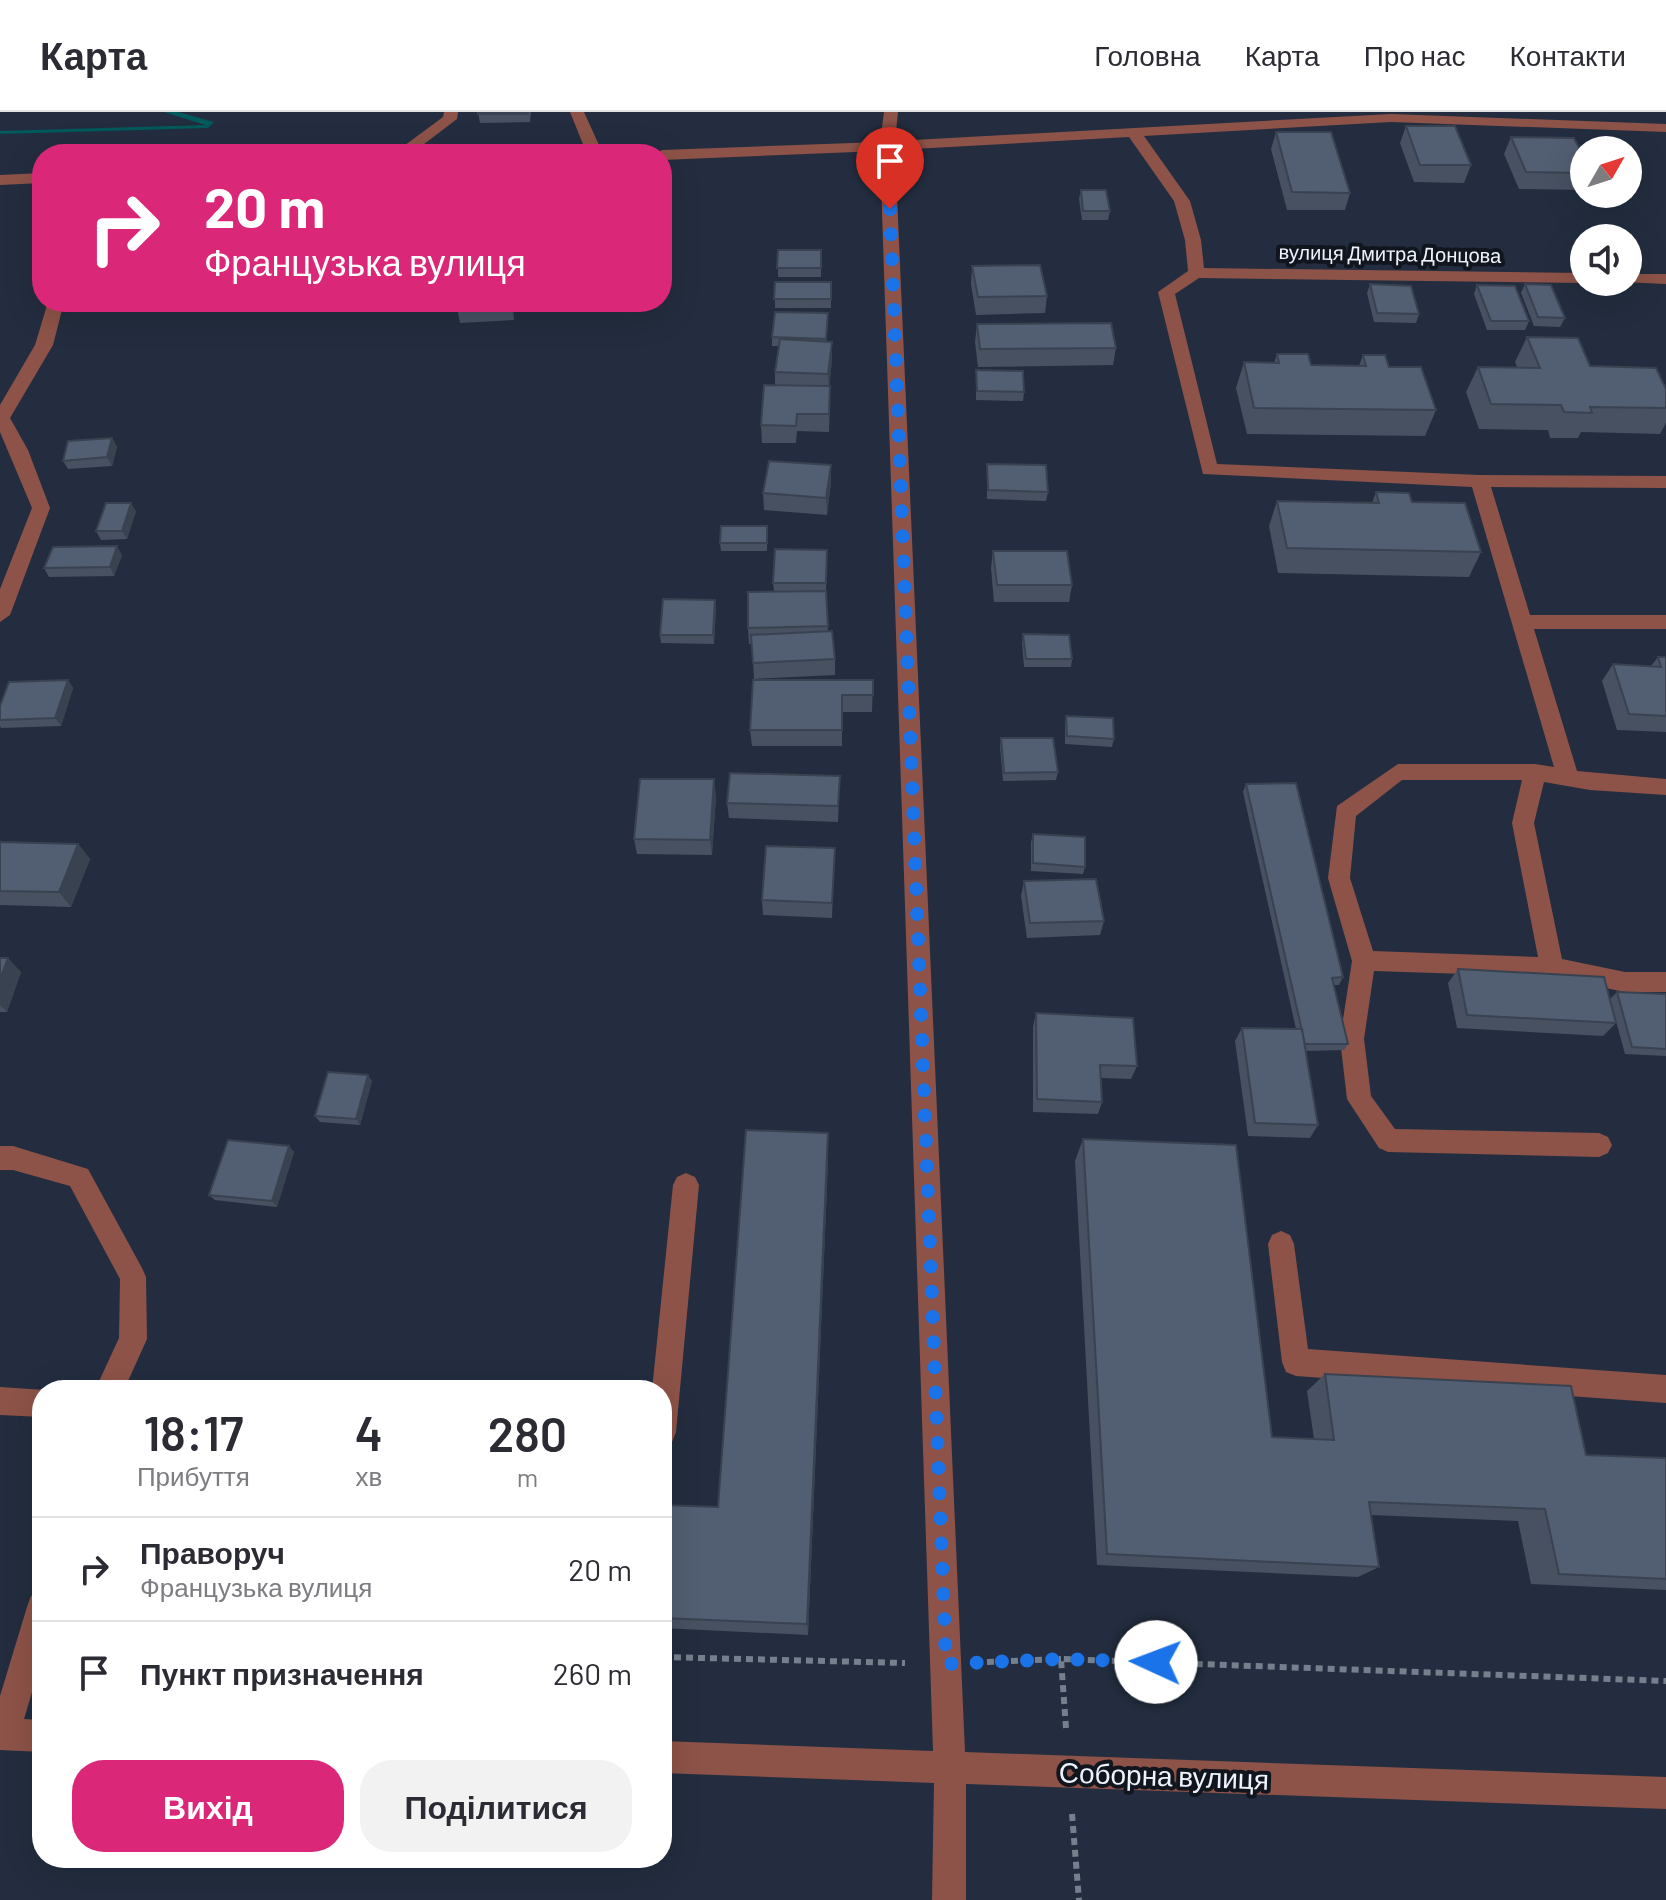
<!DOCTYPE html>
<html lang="uk">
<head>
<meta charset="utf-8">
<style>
	:root { --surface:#fff; --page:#f2f2f3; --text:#2b2b33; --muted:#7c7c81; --line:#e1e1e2; --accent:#db2777 }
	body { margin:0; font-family:Barlow,sans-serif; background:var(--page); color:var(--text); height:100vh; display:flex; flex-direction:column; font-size:30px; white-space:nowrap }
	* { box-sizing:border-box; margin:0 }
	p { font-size:26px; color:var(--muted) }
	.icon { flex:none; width:44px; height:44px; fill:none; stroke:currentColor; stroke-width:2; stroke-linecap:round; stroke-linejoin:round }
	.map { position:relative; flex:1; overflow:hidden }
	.details { position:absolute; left:32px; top:1268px; width:640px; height:488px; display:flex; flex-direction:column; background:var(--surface); border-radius:32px; box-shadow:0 8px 32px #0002 }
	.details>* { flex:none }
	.hud { position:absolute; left:32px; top:32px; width:640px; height:168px; border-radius:32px; box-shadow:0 8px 32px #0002; background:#db2777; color:#fff; overflow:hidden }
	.needle { width:52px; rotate:51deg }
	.buttons { position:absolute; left:1570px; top:24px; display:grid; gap:16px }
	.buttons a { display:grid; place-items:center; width:72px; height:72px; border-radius:50%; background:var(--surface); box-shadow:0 8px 32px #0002; font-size:40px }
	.pin { position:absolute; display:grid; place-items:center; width:68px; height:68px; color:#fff; margin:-82px -34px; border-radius:50% 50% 50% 0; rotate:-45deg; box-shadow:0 0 8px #0007 }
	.pin .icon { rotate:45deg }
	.me { position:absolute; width:88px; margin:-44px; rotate:272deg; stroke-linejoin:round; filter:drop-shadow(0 0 6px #0008) }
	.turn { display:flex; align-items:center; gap:28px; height:168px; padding:0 40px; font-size:36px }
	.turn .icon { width:104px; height:104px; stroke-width:2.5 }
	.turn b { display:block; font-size:56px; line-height:68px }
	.eta { display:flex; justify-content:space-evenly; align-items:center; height:136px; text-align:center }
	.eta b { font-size:48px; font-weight:600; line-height:56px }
	.action { display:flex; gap:16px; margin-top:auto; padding:16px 40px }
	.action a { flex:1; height:92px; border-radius:32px; background:var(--accent); color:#fff; font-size:32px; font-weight:600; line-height:92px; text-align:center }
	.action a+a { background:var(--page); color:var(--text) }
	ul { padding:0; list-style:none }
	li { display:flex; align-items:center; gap:24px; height:104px; padding:0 40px; border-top:2px solid var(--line) }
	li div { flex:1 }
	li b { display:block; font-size:30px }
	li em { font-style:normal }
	header { display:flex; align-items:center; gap:48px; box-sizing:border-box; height:112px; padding:0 40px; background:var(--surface); border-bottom:2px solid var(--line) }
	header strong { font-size:38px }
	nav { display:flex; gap:44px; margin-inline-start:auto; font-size:28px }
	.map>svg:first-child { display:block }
	.water { fill:#00595a }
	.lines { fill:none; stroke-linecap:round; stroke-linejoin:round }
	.path { stroke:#767f8d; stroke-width:6; stroke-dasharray:7 5; stroke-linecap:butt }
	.minor { fill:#8d5348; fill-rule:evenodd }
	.wall { fill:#475162 }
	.shaded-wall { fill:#394250 }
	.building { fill:#525e72; stroke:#394250; stroke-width:2 }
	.route { stroke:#1a73e8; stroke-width:14; stroke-dasharray:0 25.2 }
	.labels { text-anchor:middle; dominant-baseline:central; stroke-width:8; stroke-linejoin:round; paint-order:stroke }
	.far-street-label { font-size:20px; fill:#edf3fd; stroke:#11151e }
	.near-street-label { font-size:28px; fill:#edf3fd; stroke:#11151e }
</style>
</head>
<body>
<header>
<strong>Карта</strong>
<nav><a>Головна</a><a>Карта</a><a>Про нас</a><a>Контакти</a></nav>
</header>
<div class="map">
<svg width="1666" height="1788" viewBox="0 0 1666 1788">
	<rect width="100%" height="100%" fill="#232d3f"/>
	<path class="water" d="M164,0H178L214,10L208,16L0,22V19L205,13Z"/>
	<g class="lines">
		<path class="path" d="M662,1545L905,1551
			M987,1550L1061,1547
			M1066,1616L1061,1547L1666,1569
			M1072,1702L1079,1788"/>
		<path class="minor" d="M444,0H458L457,7L411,42H393L443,5Z
			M570,0H584L603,42H587Z
			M884,0H898L895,29L1391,2L1666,12V20L1391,10L1144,24L1190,89L1201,128L1204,156L1584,161V170H1588L1584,171L1199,166L1175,182L1217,352L1480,363L1666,364V376L1491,375L1530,503H1666V517H1534L1577,659L1666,667V683L1590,678L1544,670L1534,711L1562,847L1625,860H1666V880H1625L1552,865L1374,859L1364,927L1371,984L1395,1017L1599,1021L1608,1025L1612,1033L1608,1041L1599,1045L1388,1040L1379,1036L1347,987L1340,927L1352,849L1328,766L1337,694L1398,652H1535L1554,655L1472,375L1203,362L1158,180L1188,159L1185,128L1174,89L1129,25L895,38L965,1640L1666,1665V1697L966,1672V1788H932L934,1671L662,1661V1629L933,1639L880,39L662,48V42H655L662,38L880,30ZM1402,668H1522L1512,711L1538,845L1373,839L1350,766L1356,704Z
			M42,61V71L0,73V63Z
			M1628,162H1666V172L1622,170H1628Z
			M48,190H64L53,233L10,306L28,338L50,396L10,503L0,510V477L32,396L0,320V293L35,233Z
			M0,1034H13L88,1057L142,1156L146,1165L147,1227L124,1278H95L119,1226L120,1167L70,1074L13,1058H0Z
			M686,1061L695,1065L699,1073L676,1320L672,1330L662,1334V1278H652L673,1073L677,1065Z
			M1281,1119L1290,1123L1294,1132L1308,1237L1666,1263V1291L1296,1264L1286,1260L1282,1250L1268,1132L1272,1123Z
			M0,1275L45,1278H42V1305L0,1303Z
			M42,1480V1547L24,1607L42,1608V1640L0,1638V1584L27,1495L31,1484Z"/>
	</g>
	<path class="wall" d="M478,0H531L530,10L480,11Z
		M1406,14L1471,53L1464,71L1414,70L1400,31Z
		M1276,20L1350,81L1345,98H1287L1271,37Z
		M1511,25L1584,45V78L1519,77L1504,42Z
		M1081,78L1110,99L1108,108H1082L1079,87Z
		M778,138H821V165H778Z
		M972,154L1047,184L1045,201L976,203L971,172Z
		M775,170H831V196H775Z
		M1370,172L1419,202L1416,211L1374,210L1367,181Z
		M1525,172L1565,206L1560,215L1534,214L1521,181Z
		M1477,173L1529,209L1525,218H1487L1474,182Z
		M456,190H514V208L460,211Z
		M828,210L826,229L832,247L829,274L830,291L829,320L797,319L796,331H762L761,313L775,273V260L779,234H772V225Z
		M977,212L1116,236L1113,253L978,255L975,230Z
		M1527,225L1590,254L1666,277V311L1660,322L1581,320L1578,326H1550L1548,318L1479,317L1466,280L1478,255H1517L1515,250Z
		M1277,242L1311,253L1359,254L1363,243L1389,255L1436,298L1425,324L1247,322L1236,276L1244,250L1274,251Z
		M976,258L1024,280L1023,289L976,288Z
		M112,326L117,335L112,354L68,357L63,349Z
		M987,352L1048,380L1046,389L987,387Z
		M831,353V370L827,403L764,398L763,381Z
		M1376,380L1412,390L1481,440L1469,465L1278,461L1269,414L1277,389L1372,391Z
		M136,399L127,427L101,428L96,419Z
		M767,414V439H721L720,431Z
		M827,438L826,479L828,519L835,547V563L754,567L752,532H749L748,516L799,480L774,479L773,471Z
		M993,439L1072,473L1069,490H994L991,456Z
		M122,443L114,464L49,465L44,456Z
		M715,488L716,496L714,532L661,531L660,523Z
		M1023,522L1072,547L1071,555H1024L1022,531Z
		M1658,545H1666V620L1617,618L1602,569L1613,552L1651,554Z
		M68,568L73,576L61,614L1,616L0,614V594Z
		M873,568L872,600H842V634H752L750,618Z
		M1066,604L1114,627L1112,635L1065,632V612Z
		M1001,626L1058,660L1056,668L1003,669L1000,635Z
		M840,664L838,710L729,706L727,691Z
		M1246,672L1343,865L1339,873H1334L1348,932L1344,938L1306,939L1318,1013L1310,1026L1248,1024L1235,929L1242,916L1296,917L1243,680Z
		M716,683L712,743L637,742L634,727Z
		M1033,722L1085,755L1083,762L1031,759V730Z
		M0,730L78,732L90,747L71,795L0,793Z
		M834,752L832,806L763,803L762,788Z
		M1024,769L1104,809L1100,823L1027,826L1021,784Z
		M0,846L21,860L7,900H0Z
		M1458,857L1616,911L1603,924L1457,916L1448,871Z
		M1617,880L1666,882V944L1625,942L1610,887Z
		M1036,901L1137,954L1131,967L1101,966L1102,990L1098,1002L1033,1000V915Z
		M372,969L360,1013L320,1010L315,1004Z
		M828,1021V1051L808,1523L662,1516V1393L718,1395Z
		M1083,1027L1272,1325L1314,1327L1307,1279L1325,1262L1586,1343L1666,1346V1478L1531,1472L1518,1409L1371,1403L1379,1455L1358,1465L1097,1453L1075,1049Z
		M289,1034L294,1040L277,1095L215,1088L209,1083Z"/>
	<path class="shaded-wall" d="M510,190H514V208L510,191Z
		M832,230V247L829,280L828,262Z
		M112,326L117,335L112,354L107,345Z
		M831,353V370L827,403L826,386Z
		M131,391L136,399L127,427L122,419Z
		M117,434L122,443L114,464L110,455Z
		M715,488L716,496L714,532L713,523Z
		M68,568L73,576L61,614L55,606Z
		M714,667L716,683L712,743L710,728Z
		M78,732L90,747L71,795L59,780Z
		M8,846L21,860L7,900L0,893V867Z
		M368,963L372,969L360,1013L356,1007Z
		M828,1021V1051L808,1523L807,1512Z
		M289,1034L294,1040L277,1095L272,1089Z"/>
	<path class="building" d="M478,0H528V2H478Z
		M1406,14H1455L1471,53H1420Z
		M1276,20H1331L1350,81L1292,80Z
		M1511,25L1574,26L1584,45V61L1526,60Z
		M1081,78H1106L1110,99H1083Z
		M778,138H821V156H777Z
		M1040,153L1047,184L978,185L972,154Z
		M775,170H831V187H774Z
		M1370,172L1411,174L1419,202L1377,201Z
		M1525,172L1551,173L1565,206L1538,205Z
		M1477,173L1515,174L1529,209H1491Z
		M456,190H510L455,194Z
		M775,200L828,201L826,227L772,225Z
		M1111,211L1116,236L980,237L977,212Z
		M1527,225L1578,226L1590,254L1656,256L1666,277V296L1590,295L1592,301L1564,300L1561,293L1491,292L1478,255L1540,256Z
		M780,227L832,230L828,262L775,260Z
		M1277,242H1308L1311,253L1366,254L1363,243H1385L1389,255H1421L1436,298L1254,296L1244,250L1279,251Z
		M976,258L1023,259L1024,280L977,279Z
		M764,273L830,274L829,302H797L796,314L761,313Z
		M112,326L107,345L63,349L68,329Z
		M769,349L831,353L826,386L763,381Z
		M987,352L1046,353L1048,380L988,378Z
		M1376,380L1409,381L1412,390L1465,391L1481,440L1287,436L1277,389L1379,391Z
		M106,391H131L122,419H96Z
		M721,414H767V431H720Z
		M117,434L110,455L44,456L53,435Z
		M775,437L827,438L826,471H773Z
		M993,439H1067L1072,473H997Z
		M826,479L828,514L748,516V480Z
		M663,487L715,488L713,523H660Z
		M832,519L835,547L753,551L751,523Z
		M1023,522L1069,523L1072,547H1026Z
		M1658,545H1666V604L1629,602L1613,552L1661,555Z
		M68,568L55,606L0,608V594L9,570Z
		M753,568H873V583H842V618H750Z
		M1066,604L1113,606L1114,627L1067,624Z
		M1001,626H1053L1058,660L1004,661Z
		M730,661L840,664L838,694L727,691Z
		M640,667H714L710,728L634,727Z
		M1296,671L1343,865L1332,866L1348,932H1305L1246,672Z
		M1033,722L1085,725V755L1033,751Z
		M0,730L78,732L59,780L0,779Z
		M766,734L835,736L832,791L762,788Z
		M1096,767L1104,809L1030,811L1024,769Z
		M0,846H8L0,867Z
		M1458,857L1604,865L1616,911L1467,903Z
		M1617,880L1666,882V937L1632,935Z
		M1036,901L1133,906L1137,954L1100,953L1102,990L1037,987Z
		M1242,916L1302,917L1318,1013L1255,1011Z
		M328,960L368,963L356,1007L315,1004Z
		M746,1018L828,1021L807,1512L662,1506V1393L718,1395Z
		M1083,1027L1236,1033L1272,1325L1334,1328L1325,1262L1571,1274L1586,1343L1666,1346V1467L1559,1462L1545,1397L1369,1390L1379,1455L1107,1442Z
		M228,1028L289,1034L272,1089L209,1083Z"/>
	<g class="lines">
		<path class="route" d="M890,97L946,1552L1061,1547L1156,1550"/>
	</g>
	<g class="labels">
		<g class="far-street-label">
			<text transform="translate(1390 141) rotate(1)">вулиця Дмитра Донцова</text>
		</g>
		<g class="near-street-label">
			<text transform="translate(1164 1663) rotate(2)">Соборна вулиця</text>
		</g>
	</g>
</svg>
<div class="buttons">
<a><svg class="needle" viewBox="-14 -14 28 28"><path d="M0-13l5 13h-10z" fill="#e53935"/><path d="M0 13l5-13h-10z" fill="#7c7c81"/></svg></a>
<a><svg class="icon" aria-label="sound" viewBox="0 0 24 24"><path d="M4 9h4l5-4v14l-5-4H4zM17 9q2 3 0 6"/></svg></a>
</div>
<div class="pin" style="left:890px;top:97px;background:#d93025"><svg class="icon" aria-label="arrive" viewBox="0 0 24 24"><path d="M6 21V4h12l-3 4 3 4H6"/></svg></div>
<svg class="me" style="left:1156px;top:1550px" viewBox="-20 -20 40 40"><circle r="19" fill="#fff"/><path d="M0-13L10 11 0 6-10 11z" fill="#1a73e8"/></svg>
<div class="hud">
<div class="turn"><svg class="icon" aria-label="right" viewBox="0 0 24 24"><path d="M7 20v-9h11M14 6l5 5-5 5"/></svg><div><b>20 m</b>Французька вулиця</div></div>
</div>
<section class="details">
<div class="eta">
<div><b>18:17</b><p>Прибуття</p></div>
<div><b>4</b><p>хв</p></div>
<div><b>280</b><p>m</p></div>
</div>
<ul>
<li><svg class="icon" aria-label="right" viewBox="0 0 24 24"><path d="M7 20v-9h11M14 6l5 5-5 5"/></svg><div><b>Праворуч</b><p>Французька вулиця</p></div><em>20 m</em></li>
<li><svg class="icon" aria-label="arrive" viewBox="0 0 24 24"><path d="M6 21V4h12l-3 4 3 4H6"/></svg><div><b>Пункт призначення</b></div><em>260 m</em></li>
</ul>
<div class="action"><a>Вихід</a><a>Поділитися</a></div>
</section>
</div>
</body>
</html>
